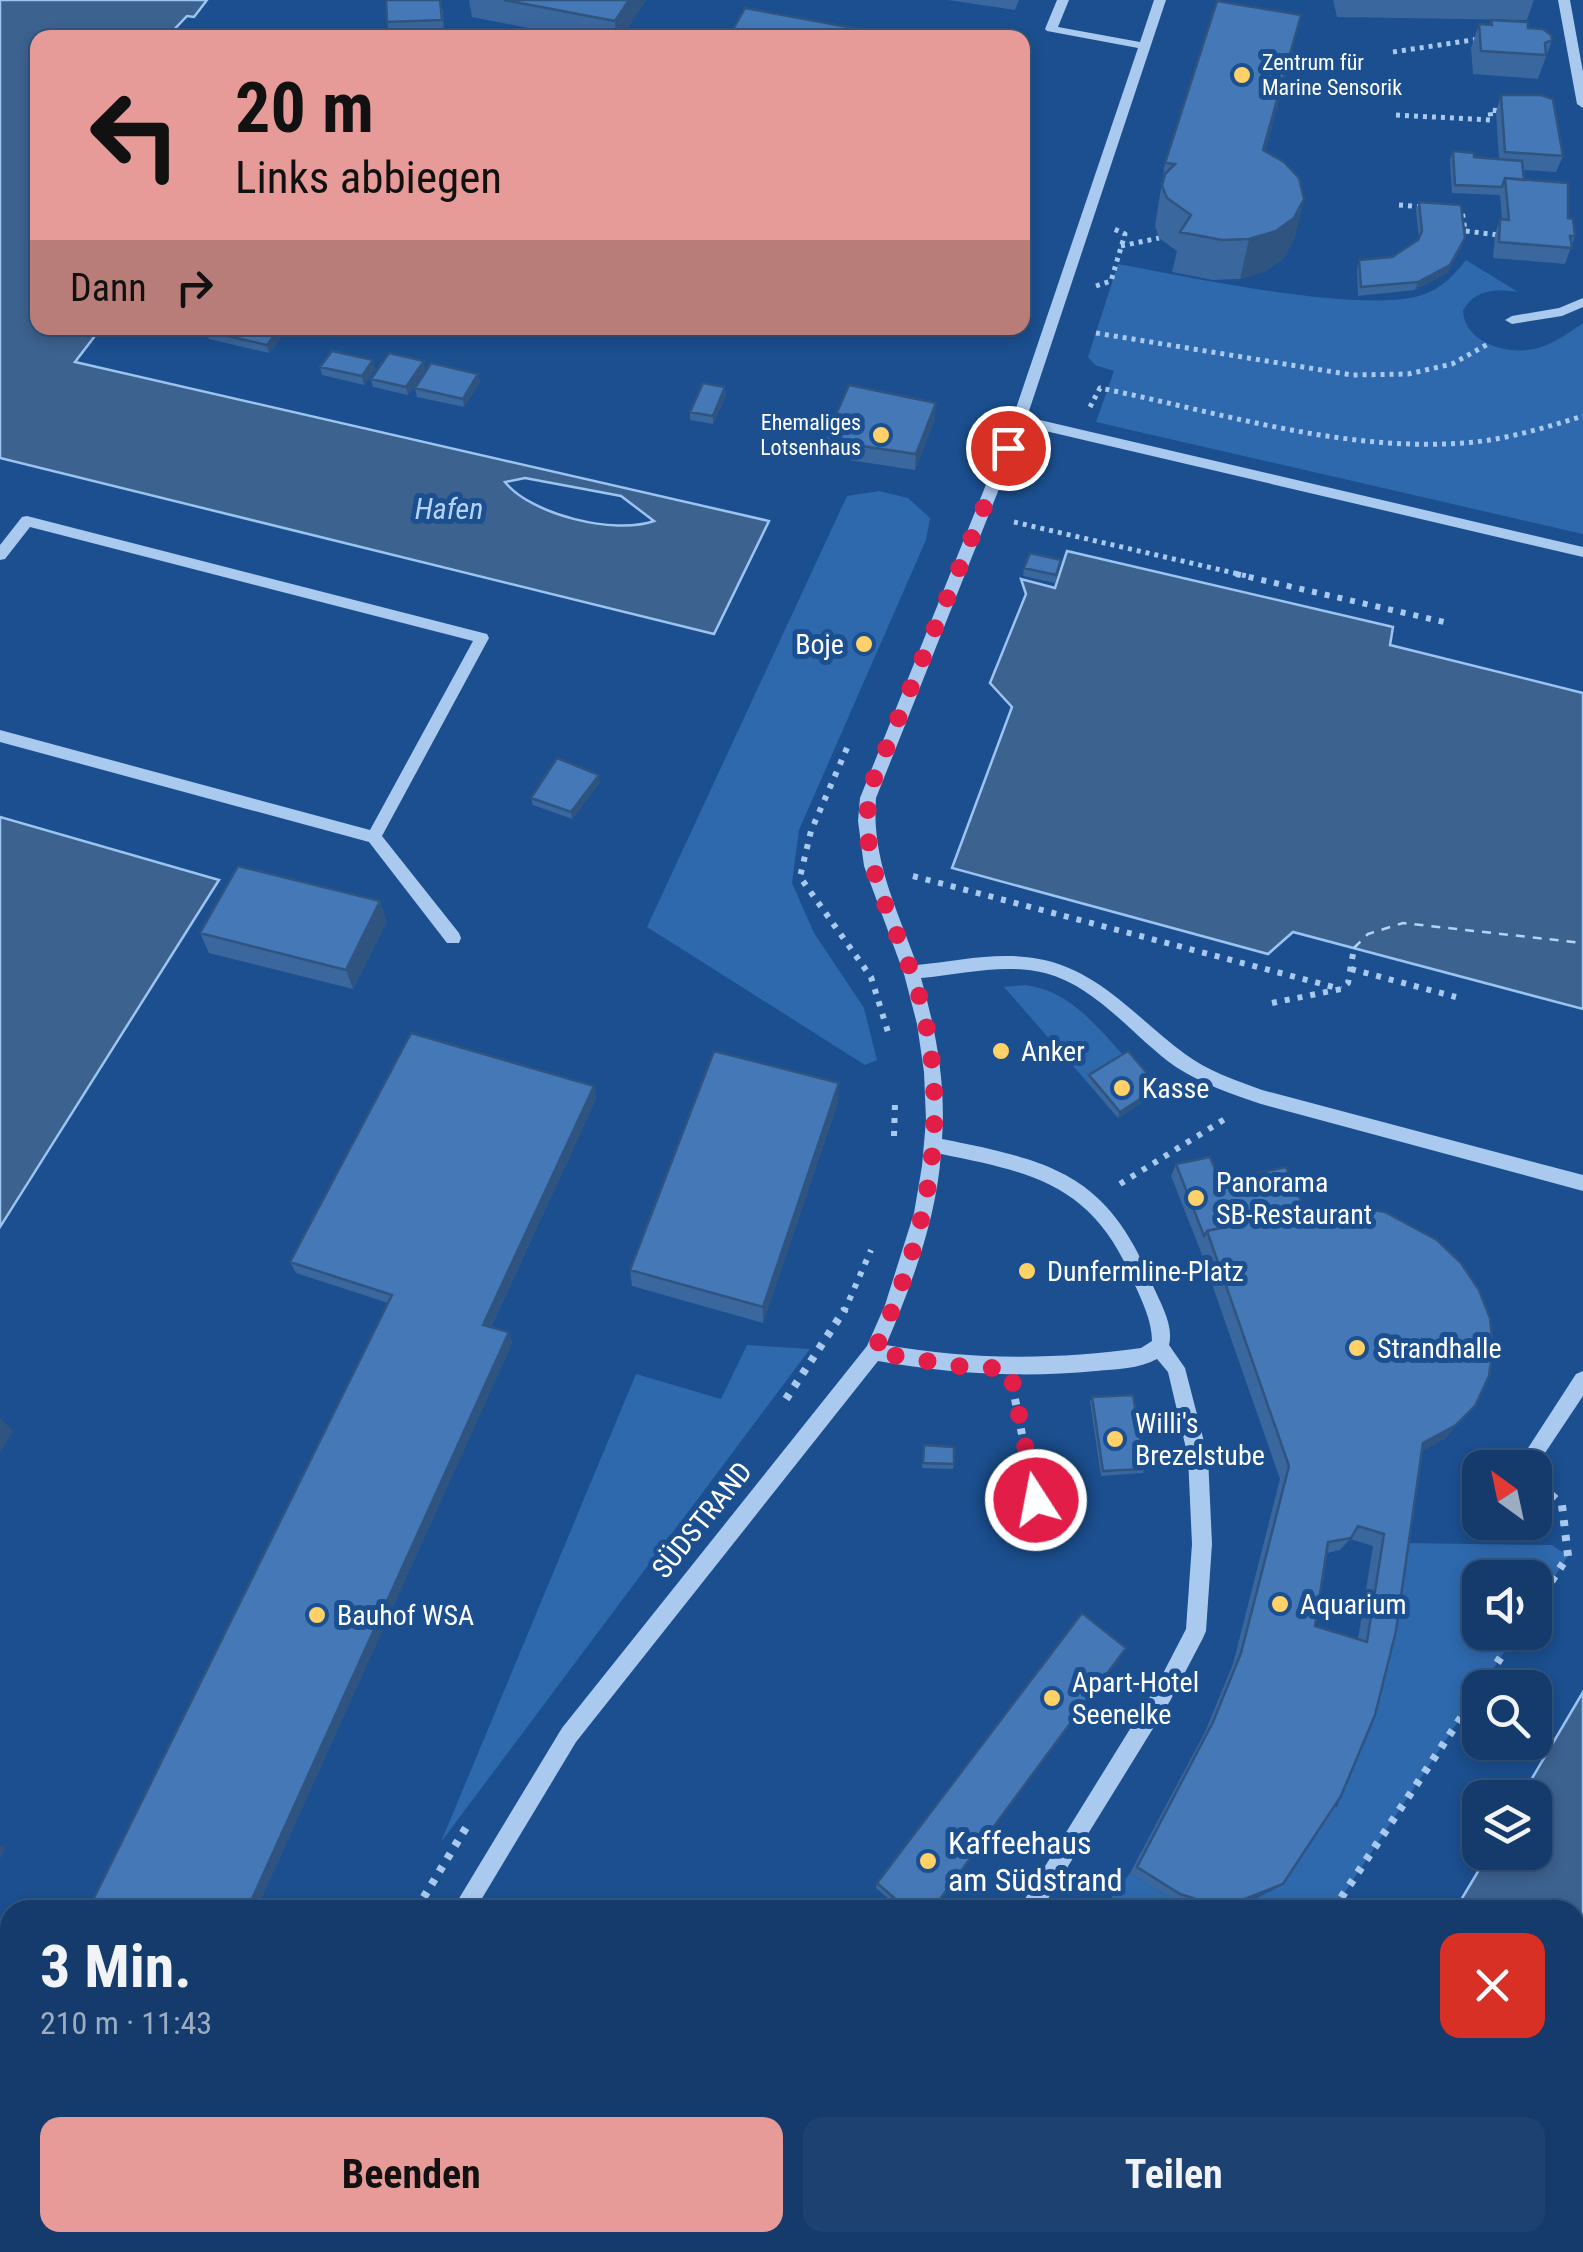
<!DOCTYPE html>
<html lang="de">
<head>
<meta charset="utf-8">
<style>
	:root { --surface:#143b6b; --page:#1d4271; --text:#f1f3f6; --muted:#9dadc1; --line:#33557e; --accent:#e69b98 }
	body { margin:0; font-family:"Roboto Condensed",sans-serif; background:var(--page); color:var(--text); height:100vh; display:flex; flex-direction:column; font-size:38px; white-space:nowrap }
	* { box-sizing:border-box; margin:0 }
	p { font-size:32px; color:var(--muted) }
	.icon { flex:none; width:55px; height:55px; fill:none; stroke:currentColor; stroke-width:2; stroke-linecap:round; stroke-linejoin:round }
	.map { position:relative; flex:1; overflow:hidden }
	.panel { position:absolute; left:0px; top:1900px; width:1585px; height:352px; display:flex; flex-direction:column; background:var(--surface); border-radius:30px 30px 0 0; box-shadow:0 5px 15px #0003,0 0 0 2px var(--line) }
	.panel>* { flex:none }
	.hud { position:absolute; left:30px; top:30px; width:1000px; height:305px; border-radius:20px; box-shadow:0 5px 15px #0003,0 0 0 2px var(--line); background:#e69b98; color:#111; overflow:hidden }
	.needle { width:65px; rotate:327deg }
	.buttons { position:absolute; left:1462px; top:1450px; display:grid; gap:20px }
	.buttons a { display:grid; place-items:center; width:90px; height:90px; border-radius:20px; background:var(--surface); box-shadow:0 5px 15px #0003,0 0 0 2px var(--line); font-size:50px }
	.pin { position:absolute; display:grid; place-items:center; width:85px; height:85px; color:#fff; margin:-42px; border:5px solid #fff; border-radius:50%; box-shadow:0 2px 10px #0007 }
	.me { position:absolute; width:110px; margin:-55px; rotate:349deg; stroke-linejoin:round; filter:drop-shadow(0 0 8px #0008) }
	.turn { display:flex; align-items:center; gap:35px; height:210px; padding:0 40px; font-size:45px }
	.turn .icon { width:130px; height:130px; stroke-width:2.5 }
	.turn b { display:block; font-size:70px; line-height:85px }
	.then { display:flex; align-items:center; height:95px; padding:0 40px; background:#0003; gap:20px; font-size:38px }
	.round { display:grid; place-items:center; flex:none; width:105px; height:105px; border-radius:20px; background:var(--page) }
	.headline { display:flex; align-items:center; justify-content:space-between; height:170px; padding:0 40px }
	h1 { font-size:60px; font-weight:700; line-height:75px }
	.primary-button { display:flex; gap:20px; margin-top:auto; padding:20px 40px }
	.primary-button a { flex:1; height:115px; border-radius:20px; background:var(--accent); color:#111; font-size:40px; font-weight:700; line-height:115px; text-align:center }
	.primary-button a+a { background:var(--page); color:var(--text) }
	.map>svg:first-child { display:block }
	.green { fill:#2e69ad }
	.water { fill:#3c6290; stroke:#9cc4f0; stroke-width:2.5; fill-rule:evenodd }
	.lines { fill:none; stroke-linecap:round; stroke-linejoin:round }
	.ferry { stroke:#b5d3f5; stroke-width:2.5; stroke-dasharray:9 8; stroke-linecap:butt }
	.path-far2 { stroke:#a9c9ee; stroke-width:5; stroke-dasharray:4 5; stroke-linecap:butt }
	.path-far1 { stroke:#a9c9ee; stroke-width:6; stroke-dasharray:5 8; stroke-linecap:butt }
	.path { stroke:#a9c9ee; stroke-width:8; stroke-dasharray:6 9; stroke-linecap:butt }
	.minor { fill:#a9c9ee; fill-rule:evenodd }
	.wall { fill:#3a679d; fill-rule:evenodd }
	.shaded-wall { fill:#305480 }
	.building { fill:#4478b7; stroke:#305480; stroke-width:2.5; fill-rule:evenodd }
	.route { stroke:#e11d48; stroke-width:18; stroke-dasharray:0 32.4 }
	.poi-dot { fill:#ffd166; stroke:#1b4f8f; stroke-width:4 }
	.labels { text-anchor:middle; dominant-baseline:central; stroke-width:10; stroke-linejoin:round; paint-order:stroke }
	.far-poi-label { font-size:22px; fill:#fff; stroke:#1b4f8f; text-anchor:start }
	.poi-label { font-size:28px; fill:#fff; stroke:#1b4f8f; text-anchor:start }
	.street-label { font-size:28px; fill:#fff; stroke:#1b4f8f }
	.water-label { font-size:30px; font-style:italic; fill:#b5d3f5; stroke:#1b4f8f }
	.near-poi-label { font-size:32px; fill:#fff; stroke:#1b4f8f; text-anchor:start }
</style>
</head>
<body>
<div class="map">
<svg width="1583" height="2252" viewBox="0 0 1583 2252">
	<rect width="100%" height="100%" fill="#1b4f8f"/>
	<path class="green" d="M1466,260L1518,292C1497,289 1474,289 1463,311C1465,345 1513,357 1541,347C1556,342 1570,332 1583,323V534L1096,422L1114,371L1095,365L1088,357L1118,264C1185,276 1367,316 1425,294C1443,287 1454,275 1466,260Z
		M879,491L908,498L930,518L926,540L799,830L792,883L814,933L864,1008L877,1060L865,1065L647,927L847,496Z
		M1025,985C1071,991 1096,1026 1126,1058L1087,1082L1004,987Z
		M747,1345L810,1349L441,1842L636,1374L721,1399Z
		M1400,1543L1552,1545L1568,1556L1535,1606V1578H1480V1632L1517,1633L1333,1910H1102L1130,1873L1172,1900L1199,1909L1228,1908L1250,1901L1273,1890L1330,1804L1337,1807L1367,1724Z
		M935,2243H1114L1108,2252H929Z"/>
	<path class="water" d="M0,0H207L194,17L187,16L167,37L38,38V328H101L75,362L769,521L714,634L0,458ZM525,478L621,496L654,521C615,535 531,515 505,482Z
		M1067,551L1393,627L1390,645L1583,693V1009L1293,932L1268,954L952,868L1012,707L990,683L1026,594L1021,579L1055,588Z
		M0,817L219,880L0,1227Z
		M1583,1692V2252H1254L1260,2242H1575V1910H1455L1489,1853L1535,1852V1798L1521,1797Z"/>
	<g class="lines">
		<path class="ferry" d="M1354,948L1368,934L1403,923L1583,943"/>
		<path class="path-far2" d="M1393,52L1479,39
			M1396,115L1491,120L1490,110L1502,111
			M1399,205L1424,207
			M1457,209L1462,210L1465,231L1499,235
			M1121,246L1159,238
			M1096,286L1111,281L1125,234L1114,229
			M1096,333L1352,375L1408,374L1452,364L1488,344
			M1090,407L1100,388C1218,412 1341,452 1464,443C1505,440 1544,428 1583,416
			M1014,522L1247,576"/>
		<path class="path-far1" d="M1236,574L1444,622
			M847,748L811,831L800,877L871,977L888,1032
			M913,876L1341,989
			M1351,969L1456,997
			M1272,1003L1341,989L1348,983L1354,948
			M894,1136L895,1103
			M1120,1184L1225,1119
			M844,1312L871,1250"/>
		<path class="path" d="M786,1399L845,1309
			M1015,1399L1035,1500
			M1535,1606L1568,1556L1562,1505L1542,1486
			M1481,1688L1517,1632
			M416,1910L467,1826
			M1333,1910L1480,1689
			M228,2252L233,2242
			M1108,2252L1114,2242"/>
		<path class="minor" d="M1057,0H1069L1058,27L1140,42L1154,0H1166L1027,417L1583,547V557L1024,426L876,798C871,859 897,909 917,965C957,961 999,951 1039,959C1100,970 1138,1020 1185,1054C1208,1071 1235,1080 1262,1090L1583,1175V1191L1261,1104C1232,1094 1202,1084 1176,1067C1133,1037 1098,987 1045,973C1005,963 962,974 921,978C936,1031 946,1083 942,1139C1053,1161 1108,1174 1153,1286C1161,1304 1174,1326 1169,1345L1185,1368L1208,1457L1212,1544L1206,1631L1203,1638L1170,1701L1041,1910H1018L1156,1687L1186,1629L1192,1544L1188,1457L1168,1372L1157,1359C1139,1369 1116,1369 1096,1371C1023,1378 951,1374 878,1361L576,1742L475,1910H452L562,1728L867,1346L885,1305L914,1213L922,1166L926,1120L924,1072L917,1024L904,974L864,866L858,821L860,798L1012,420L1138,48L1047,31L1045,29ZM941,1154C1036,1173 1094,1186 1134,1283C1142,1301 1152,1321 1152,1341L1141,1348C1055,1360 971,1360 886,1345C912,1284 936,1220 941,1154Z
			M1558,0H1570L1583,72V108L1577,104Z
			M1583,298V307L1562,316L1512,324L1505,320L1512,316L1559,308Z
			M27,516L487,634L489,638L382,836L459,933L461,938L459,943H447L369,842L0,742V730L370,830L473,641L30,527L5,559L0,560V545L22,517Z
			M1583,1371V1396L1535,1468H1515L1576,1374Z
			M278,2242H302L298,2252H274Z
			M781,2242H808L803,2252H777Z"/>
	</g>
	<path class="wall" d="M469,0H646L621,38H579L472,17Z
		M948,0H1019L1015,10Z
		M1333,0H1534L1527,20L1337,17Z
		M443,10L444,36L390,38L387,22Z
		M1491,20L1528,28L1552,40L1538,79L1473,74L1471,48L1479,24L1489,25Z
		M1292,55L1265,151L1304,199L1294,239L1284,258L1266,271L1240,279L1213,280L1172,272L1177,251L1159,238L1155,226L1165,163Z
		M1501,95L1563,156L1556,172L1523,170L1524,180L1568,218L1575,236L1565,264L1493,258L1495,235L1500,219H1502L1500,195L1452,193L1450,160L1453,151L1474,157L1499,159L1496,112Z
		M1419,202L1462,246L1447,273L1415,290L1358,296L1357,269L1359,260L1392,257L1419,238L1416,210Z
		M209,328H286L287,330L269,353L209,339L206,331Z
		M320,367L375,369L364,385L322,375Z
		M425,369L408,395L373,387L371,379Z
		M478,374L480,382L464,407L417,397L415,388Z
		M725,387L726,395L713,424L690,420V412Z
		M935,419L915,470L842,459V454L827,451V435Z
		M1024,568H1060L1055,583L1023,576Z
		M600,782L572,819L533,805L531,798Z
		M387,921L353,989L209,953L200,933Z
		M1089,1075L1159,1087L1157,1093L1118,1118L1087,1082Z
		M594,1086L596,1099L491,1327L509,1332L512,1343L256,1910H88L388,1303L296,1273L290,1262Z
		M838,1102L763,1323L632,1286L630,1270Z
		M1176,1164L1220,1181L1305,1210L1475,1406L1444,1439L1422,1451L1396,1631L1273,1890L1228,1908L1199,1909L1172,1900L1130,1873L1205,1732L1233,1664L1280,1479L1199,1247L1171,1176ZM1350,1539L1373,1546L1358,1639L1315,1626L1327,1553L1340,1550Z
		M1092,1397L1145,1469L1143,1473L1101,1476L1090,1402Z
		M923,1450L954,1464L953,1469L922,1468Z
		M877,1883L933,1910H902L876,1888Z"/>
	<path class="shaded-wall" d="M629,0H646L621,38H616L615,21Z
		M1301,15L1292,55L1254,191L1263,150Z
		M1304,199L1294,239L1284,258L1266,271L1240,279L1249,239Z
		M1465,238L1447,273L1415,290L1418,282Z
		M280,328H286L287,330L269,353L267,345Z
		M373,360L375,369L364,385L362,376Z
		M424,361L425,369L408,395L406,387Z
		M478,374L480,382L464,407L463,399Z
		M725,387L726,395L713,424V416Z
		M936,403L935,419L915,470L916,454Z
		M599,775L600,782L572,819L571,812Z
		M380,901L387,921L353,989L346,970Z
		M839,1083L838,1102L763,1323V1307Z
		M594,1086L596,1099L487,1335L483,1325Z
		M1159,1087L1157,1093L1118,1118L1120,1112Z
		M509,1332L512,1343L256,1910H247Z
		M1475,1406L1444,1439L1412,1457L1423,1443Z
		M0,1418L13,1431L0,1453Z
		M0,1845L6,1847L0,1859Z
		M1283,1884L1273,1890L1228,1908L1237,1902Z
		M96,2242H106L102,2252H91Z"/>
	<path class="building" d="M386,0H440L442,20L387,22Z
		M504,0H629L615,21Z
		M1217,1L1301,15L1263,150L1284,162L1299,178L1304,199L1294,218L1276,231L1249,239L1222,240L1180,232L1191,215L1167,198L1162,186L1165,174L1175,164L1165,163Z
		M745,8L907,38H728Z
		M1491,20L1528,22V28L1543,29L1551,35L1552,40L1545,43L1546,55L1481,51L1479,24L1492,25Z
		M1501,95H1541L1553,99L1563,156L1505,152Z
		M1453,151L1474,153V157L1522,161L1524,180L1505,178L1502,187L1455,185Z
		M1505,178L1568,183V218L1573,219L1575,236H1570L1572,248L1499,242L1500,219L1509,220Z
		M1419,202L1461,205L1465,238L1450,265L1418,282L1361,287L1359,260L1392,257L1418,240L1422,231Z
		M209,328H280L267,345L206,331Z
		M332,351L373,360L362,376L320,367Z
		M389,353L424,361L406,387L371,379Z
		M431,363L478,374L463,399L415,388Z
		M703,383L725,387L713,416L690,412Z
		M849,385L936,403L916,454L842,443L844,439L827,435Z
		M1030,553L1061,560L1056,575L1024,568Z
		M557,758L599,775L571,812L531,798Z
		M238,866L380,901L346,970L200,933Z
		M411,1033L594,1086L483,1325L509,1332L247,1910H88L392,1295L290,1262Z
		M714,1051L839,1083L763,1307L630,1270Z
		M1128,1051L1159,1087L1120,1112L1089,1075Z
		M1210,1157L1220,1181L1286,1167L1305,1210L1207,1231L1204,1236L1176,1164Z
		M1320,1206H1353L1385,1212L1437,1240L1461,1263L1479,1290L1490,1318L1493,1347L1489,1376L1475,1406L1456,1425L1423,1443L1396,1631L1375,1715L1341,1796L1283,1884L1237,1902L1208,1903L1180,1894L1137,1867L1213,1722L1241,1653L1289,1466L1207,1231ZM1358,1526L1384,1534L1367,1642L1315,1626L1328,1542L1351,1538Z
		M1133,1395L1145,1469L1103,1471L1092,1397Z
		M924,1445L954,1447V1464L923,1463Z
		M1082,1613L1126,1648L932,1910H908L877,1883Z
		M10,2069V2242H96L91,2252H0V2089Z
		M598,2242H674L683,2252H590Z
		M876,2242H938L932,2252H886Z"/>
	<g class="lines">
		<path class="route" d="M1008,448L873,781C850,861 903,930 922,1006C952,1128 925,1241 874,1352L956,1366L1010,1369L1036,1500"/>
	</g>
	<g class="poi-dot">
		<circle cx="1242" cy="75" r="10"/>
		<circle cx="881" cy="435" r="10"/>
		<circle cx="864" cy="644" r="10"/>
		<circle cx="1001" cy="1051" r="10"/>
		<circle cx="1122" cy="1088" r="10"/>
		<circle cx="1196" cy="1198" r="10"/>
		<circle cx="1027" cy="1271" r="10"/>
		<circle cx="1357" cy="1348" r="10"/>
		<circle cx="1115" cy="1439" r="10"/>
		<circle cx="1280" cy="1604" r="10"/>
		<circle cx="317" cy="1615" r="10"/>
		<circle cx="1052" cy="1698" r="10"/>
		<circle cx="928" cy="1861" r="10"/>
	</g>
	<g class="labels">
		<g class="far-poi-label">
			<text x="1262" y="62">Zentrum für<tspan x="1262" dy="25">Marine Sensorik</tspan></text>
			<text x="861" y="422" text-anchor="end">Ehemaliges<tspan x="861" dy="25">Lotsenhaus</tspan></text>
		</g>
		<g class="poi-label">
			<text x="844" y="644" text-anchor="end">Boje</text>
			<text x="1021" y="1051">Anker</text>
			<text x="1142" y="1088">Kasse</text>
			<text x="1216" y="1182">Panorama<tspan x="1216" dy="32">SB-Restaurant</tspan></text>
			<text x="1047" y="1271">Dunfermline-Platz</text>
			<text x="1377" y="1348">Strandhalle</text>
			<text x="1135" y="1423">Willi's<tspan x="1135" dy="32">Brezelstube</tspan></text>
			<text x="1300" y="1604">Aquarium</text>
			<text x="337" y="1615">Bauhof WSA</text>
			<text x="1072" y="1682">Apart-Hotel<tspan x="1072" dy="32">Seenelke</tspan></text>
		</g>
		<g class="street-label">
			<text transform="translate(702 1520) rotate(-51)">SÜDSTRAND</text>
		</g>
		<g class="water-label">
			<text x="449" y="508">Hafen</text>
		</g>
		<g class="near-poi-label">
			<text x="948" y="1843">Kaffeehaus<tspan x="948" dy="37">am Südstrand</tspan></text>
		</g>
	</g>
</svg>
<div class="buttons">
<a><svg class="needle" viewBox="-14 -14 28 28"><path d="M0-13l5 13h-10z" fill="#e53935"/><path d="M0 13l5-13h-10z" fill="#9dadc1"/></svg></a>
<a><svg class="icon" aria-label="sound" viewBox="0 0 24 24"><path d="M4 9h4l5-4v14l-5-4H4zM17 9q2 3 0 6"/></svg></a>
<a><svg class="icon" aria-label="search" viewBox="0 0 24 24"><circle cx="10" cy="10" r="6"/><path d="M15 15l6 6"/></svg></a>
<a><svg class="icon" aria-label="layers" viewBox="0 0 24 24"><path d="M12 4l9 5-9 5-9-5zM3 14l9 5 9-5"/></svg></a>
</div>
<div class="pin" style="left:1008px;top:448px;background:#d93025"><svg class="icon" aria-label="arrive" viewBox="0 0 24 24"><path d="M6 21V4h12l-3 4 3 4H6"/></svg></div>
<svg class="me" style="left:1036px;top:1500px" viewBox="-20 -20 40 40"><circle r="17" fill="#e11d48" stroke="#fff" stroke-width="3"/><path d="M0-11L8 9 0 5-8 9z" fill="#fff"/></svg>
<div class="hud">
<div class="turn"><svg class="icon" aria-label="left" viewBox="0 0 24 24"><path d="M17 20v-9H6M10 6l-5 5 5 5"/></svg><div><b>20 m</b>Links abbiegen</div></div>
<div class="then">Dann<svg class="icon" aria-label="right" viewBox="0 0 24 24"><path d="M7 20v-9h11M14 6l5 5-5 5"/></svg></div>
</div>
<section class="panel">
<div class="headline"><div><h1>3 Min.</h1><p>210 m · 11:43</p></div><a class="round" style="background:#d93025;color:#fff"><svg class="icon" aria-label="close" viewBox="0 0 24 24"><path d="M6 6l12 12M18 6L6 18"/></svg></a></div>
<div class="primary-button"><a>Beenden</a><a>Teilen</a></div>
</section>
</div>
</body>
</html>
